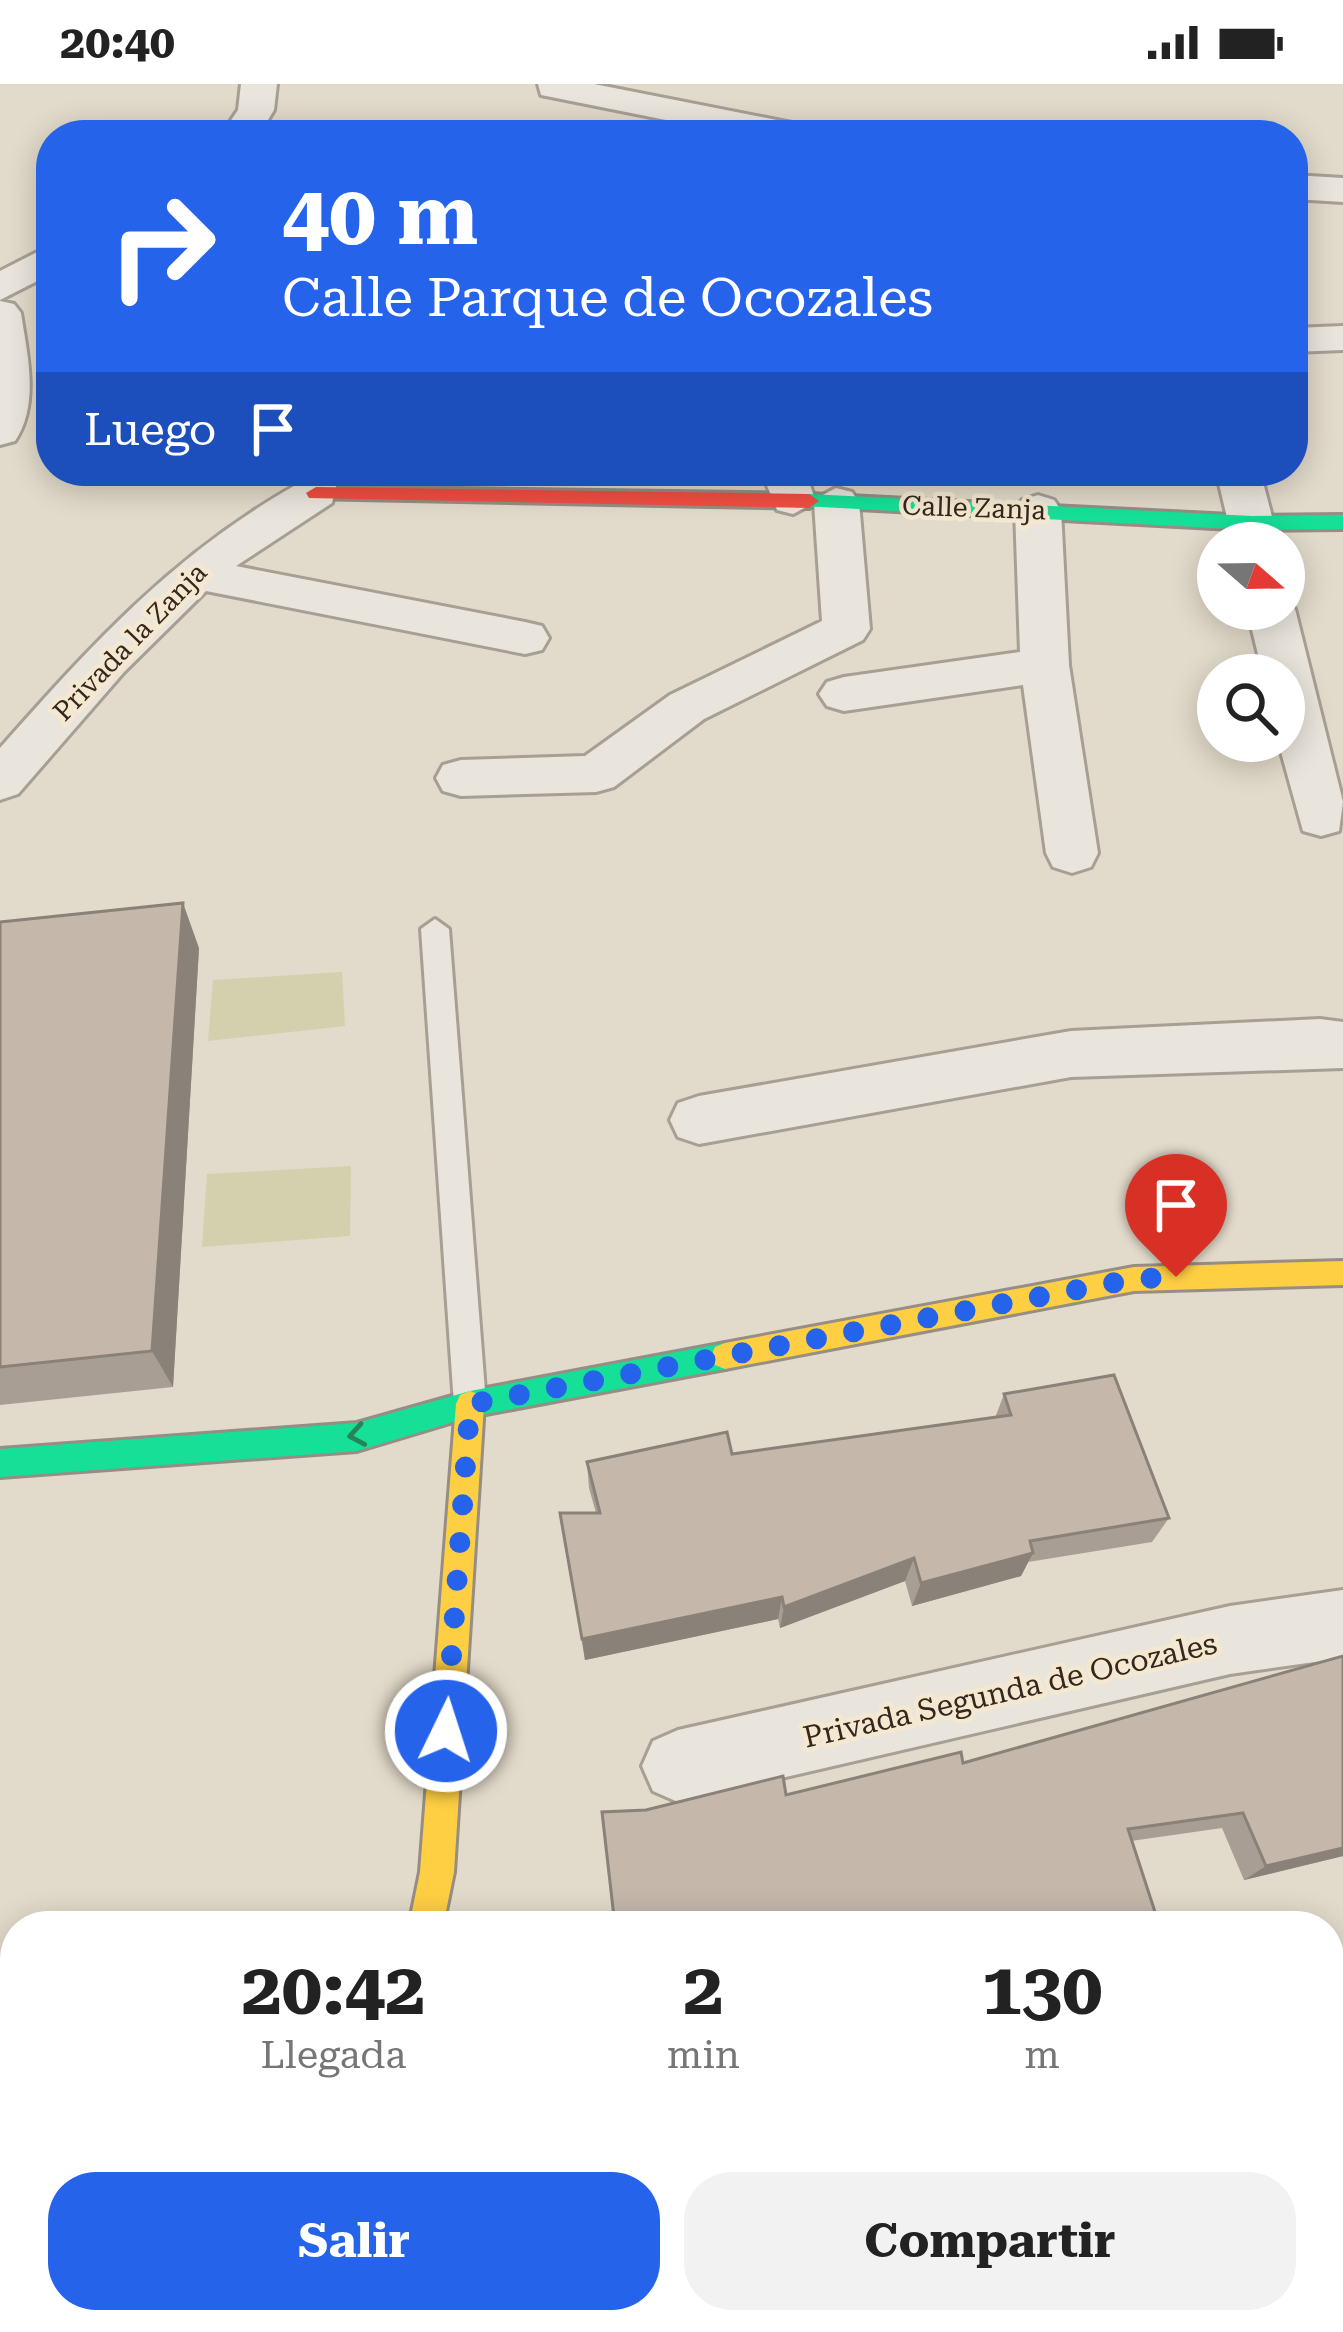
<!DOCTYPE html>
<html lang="es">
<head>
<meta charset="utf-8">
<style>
	:root { --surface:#fff; --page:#f2f2f2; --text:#222; --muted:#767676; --accent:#2563eb }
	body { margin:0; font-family:"Roboto Serif",serif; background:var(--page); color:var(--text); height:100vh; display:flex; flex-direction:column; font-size:45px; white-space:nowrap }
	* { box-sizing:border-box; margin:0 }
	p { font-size:39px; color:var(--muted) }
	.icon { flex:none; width:66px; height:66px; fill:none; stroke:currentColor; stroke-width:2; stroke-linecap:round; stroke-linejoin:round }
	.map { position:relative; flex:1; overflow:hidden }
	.side { position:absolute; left:0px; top:1827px; width:1344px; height:423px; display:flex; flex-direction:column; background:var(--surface); border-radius:48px 48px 0 0; box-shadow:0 6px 30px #0003 }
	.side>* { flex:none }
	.guide { position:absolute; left:36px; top:36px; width:1272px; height:366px; border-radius:48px; box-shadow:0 6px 30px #0003; background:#2563eb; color:#fff; overflow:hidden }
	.needle { width:78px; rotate:110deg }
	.tools { position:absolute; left:1197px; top:438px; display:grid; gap:24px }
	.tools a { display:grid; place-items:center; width:108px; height:108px; border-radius:50%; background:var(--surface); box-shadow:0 6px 30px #0003; font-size:60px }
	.pin { position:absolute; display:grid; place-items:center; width:102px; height:102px; color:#fff; margin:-123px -51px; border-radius:50% 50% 50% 0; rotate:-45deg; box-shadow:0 0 12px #0007 }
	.pin .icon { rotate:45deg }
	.me { position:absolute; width:132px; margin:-66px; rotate:4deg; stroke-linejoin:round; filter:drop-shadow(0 0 9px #0008) }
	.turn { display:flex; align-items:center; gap:42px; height:252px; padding:0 48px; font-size:54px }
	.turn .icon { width:156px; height:156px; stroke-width:2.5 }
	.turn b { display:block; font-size:84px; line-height:102px }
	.then { display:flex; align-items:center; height:114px; padding:0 48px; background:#0003; gap:24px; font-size:45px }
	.eta { display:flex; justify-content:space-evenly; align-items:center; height:204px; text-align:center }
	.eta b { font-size:72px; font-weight:700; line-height:84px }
	.button { display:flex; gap:24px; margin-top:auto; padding:24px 48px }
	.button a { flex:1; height:138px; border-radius:48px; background:var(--accent); color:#fff; font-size:48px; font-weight:700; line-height:138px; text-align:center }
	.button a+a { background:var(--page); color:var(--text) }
	.status { display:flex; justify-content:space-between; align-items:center; height:84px; padding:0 60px; background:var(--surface); direction:ltr }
	.status svg { height:33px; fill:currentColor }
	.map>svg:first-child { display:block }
	.green { fill:#d3d1ad }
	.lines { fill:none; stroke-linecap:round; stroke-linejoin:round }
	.lane-casing { stroke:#a79f94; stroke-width:6 }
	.street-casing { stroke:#a79f94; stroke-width:6 }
	.fast-casing { stroke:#968e84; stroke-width:6 }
	.slow-casing { stroke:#968e84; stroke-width:6 }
	.jam-casing { stroke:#968e84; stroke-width:6 }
	.lane { fill:#eae5dc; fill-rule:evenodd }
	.street { fill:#eae5dc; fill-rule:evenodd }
	.fast { fill:#16e098; fill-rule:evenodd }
	.slow { fill:#ffcf43; fill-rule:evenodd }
	.jam { fill:#f24e42; fill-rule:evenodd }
	.wall { fill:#a99e93 }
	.shaded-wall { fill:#8a8178 }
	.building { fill:#c5b8ab; stroke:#8a8178; stroke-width:3 }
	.oneway { stroke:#26845a }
	.route { stroke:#2563eb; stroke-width:21; stroke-dasharray:0 37.8 }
	.labels { text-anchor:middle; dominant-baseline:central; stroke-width:9; stroke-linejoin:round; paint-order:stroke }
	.far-street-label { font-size:27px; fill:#35271d; stroke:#f4e8d0 }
	.street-label { font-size:30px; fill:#35271d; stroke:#f4e8d0 }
</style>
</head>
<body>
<div class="status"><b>20:40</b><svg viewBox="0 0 49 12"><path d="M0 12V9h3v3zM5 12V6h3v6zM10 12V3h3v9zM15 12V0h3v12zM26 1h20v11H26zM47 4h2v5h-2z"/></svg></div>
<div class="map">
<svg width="1343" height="2248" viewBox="0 0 1343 2248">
	<rect width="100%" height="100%" fill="#e2daca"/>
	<path class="green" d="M342,888L345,942L208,957L213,896Z
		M351,1082L350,1152L202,1163L207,1090Z"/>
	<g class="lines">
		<g class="lane-casing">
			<path id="lane" d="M435,835L449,845L486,1320L481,1330L470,1335L459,1330L454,1320L421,845Z"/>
		</g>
		<g class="street-casing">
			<path id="street" d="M241,0H277L274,26L259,51H221L238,26Z
				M538,0H594L797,40L816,51H741L541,11Z
				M1293,91L1343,94V118L1293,115Z
				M51,161V190L0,216V187Z
				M0,217L14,220L21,229C27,269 40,320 15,357L0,361Z
				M1343,242V266L1293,268V244Z
				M296,387H340L332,419L236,482L525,538L542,542L549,554L542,566L525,570L206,507L124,588L18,710L0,716V664C92,560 173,471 294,402Z
				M761,387H805L815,415L836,404L852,408L859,418L870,545L863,556L704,635L614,703L596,708L461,712L443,707L436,694L443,681L461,676L585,672L670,611L822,537L814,419L793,430L777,426Z
				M1216,387H1260L1279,459H1233Z
				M1038,411L1054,416L1061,426L1069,581L1098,769L1091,783L1072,789L1053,783L1046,769L1023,601L844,627L827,622L819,610L827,598L844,593L1020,568L1015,426L1022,416Z
				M1284,513L1295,525L1343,718L1339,747L1321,752L1303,747L1278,657H1284V591H1263L1247,525H1284Z
				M1320,935L1343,938V984L1071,993L699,1060L678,1053L670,1036L678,1019L699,1012L1071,947Z
				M1343,1506V1574L1230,1590L678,1718L653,1707L642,1682L653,1657L678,1646L1230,1522Z
				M0,1957L15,1962V2040L0,2035Z"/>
		</g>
		<g class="fast-casing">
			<path id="fast" d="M809,410L1252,432L1343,431V445L1252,446L802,422L799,417Z
				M725,1259L735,1263L739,1272L735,1281L725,1285L470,1333L357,1367L0,1393V1365L357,1339L470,1307Z
				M326,2235H364L361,2248H323Z"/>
		</g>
		<g class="slow-casing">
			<path id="slow" d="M1343,1177V1201L1134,1207L725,1285L715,1281L711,1272L715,1263L725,1259L1134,1183Z
				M470,1307L480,1311L484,1320L454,1788L443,1842H409L420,1788L456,1320L460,1311Z"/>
		</g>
		<g class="jam-casing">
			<path id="jam" d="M316,403L809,410L819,417L809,424L309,414L306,409Z"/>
		</g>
		<use href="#lane" class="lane"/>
		<use href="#street" class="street"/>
		<use href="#fast" class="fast"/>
		<use href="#slow" class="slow"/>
		<use href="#jam" class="jam"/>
	</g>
	<path class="wall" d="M0,838L199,864L173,1303L0,1321Z
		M1004,1310L1169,1434L1152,1458L1028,1478L1021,1492L912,1522L905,1497L780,1544L778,1535L585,1576L560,1429H596L589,1404L587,1378L732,1370L995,1334Z
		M1343,1572V1772L1244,1796L1222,1744L1131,1757L1155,1828L1137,1840L1127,1842H615L646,1726L786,1711L963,1679Z
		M1343,1920V2174L1329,2178V1924Z"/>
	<path class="shaded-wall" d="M183,819L199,864L173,1303L152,1267Z
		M1033,1469L1021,1492L912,1522L921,1499Z
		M914,1474L905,1497L780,1544L784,1523Z
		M782,1513L778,1535L585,1576L582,1555Z
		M1343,1764V1772L1244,1796L1266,1782Z"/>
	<path class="building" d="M183,819L152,1267L0,1283V838Z
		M1114,1291L1169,1434L1030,1457L1033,1469L921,1499L914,1474L784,1523L782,1513L582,1555L560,1429H600L587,1378L727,1348L732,1370L1011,1331L1004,1310Z
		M1343,1572V1764L1266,1782L1243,1729L1128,1745L1155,1828L1090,1842H615L602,1728L646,1726L783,1692L786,1711L961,1668L963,1679Z
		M1343,1940V2174L1329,2178V1942Z
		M595,2235H1067L1068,2248H595Z"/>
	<defs><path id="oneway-chevron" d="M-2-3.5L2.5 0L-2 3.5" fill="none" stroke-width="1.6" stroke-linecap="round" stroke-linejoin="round" transform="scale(3)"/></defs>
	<use class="oneway" href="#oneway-chevron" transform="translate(357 1351) rotate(170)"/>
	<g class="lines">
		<path class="route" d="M446,1647L470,1320L1134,1195L1176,1193"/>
	</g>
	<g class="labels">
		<g class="far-street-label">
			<text transform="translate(974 424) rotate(2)">Calle Zanja</text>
			<text transform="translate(130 558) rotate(-46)">Privada la Zanja</text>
		</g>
		<g class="street-label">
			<text transform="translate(1010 1606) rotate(-13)">Privada Segunda de Ocozales</text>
		</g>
	</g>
</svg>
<div class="tools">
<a><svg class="needle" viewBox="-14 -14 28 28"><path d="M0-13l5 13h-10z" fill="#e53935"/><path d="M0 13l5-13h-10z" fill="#767676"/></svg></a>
<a><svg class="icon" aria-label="search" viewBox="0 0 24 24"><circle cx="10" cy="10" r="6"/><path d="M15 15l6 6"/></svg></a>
</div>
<div class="pin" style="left:1176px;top:1193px;background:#d93025"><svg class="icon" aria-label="arrive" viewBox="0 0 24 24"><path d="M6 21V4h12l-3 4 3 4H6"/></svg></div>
<svg class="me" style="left:446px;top:1647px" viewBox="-20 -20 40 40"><circle r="17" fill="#2563eb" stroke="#fff" stroke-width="3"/><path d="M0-11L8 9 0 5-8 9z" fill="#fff"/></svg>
<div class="guide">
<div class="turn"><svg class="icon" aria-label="right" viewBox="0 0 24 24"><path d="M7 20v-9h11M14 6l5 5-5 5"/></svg><div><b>40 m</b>Calle Parque de Ocozales</div></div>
<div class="then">Luego<svg class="icon" aria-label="arrive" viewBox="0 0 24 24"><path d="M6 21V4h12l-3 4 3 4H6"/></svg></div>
</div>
<section class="side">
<div class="eta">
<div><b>20:42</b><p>Llegada</p></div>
<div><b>2</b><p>min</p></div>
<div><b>130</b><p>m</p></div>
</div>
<div class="button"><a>Salir</a><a>Compartir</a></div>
</section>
</div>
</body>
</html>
